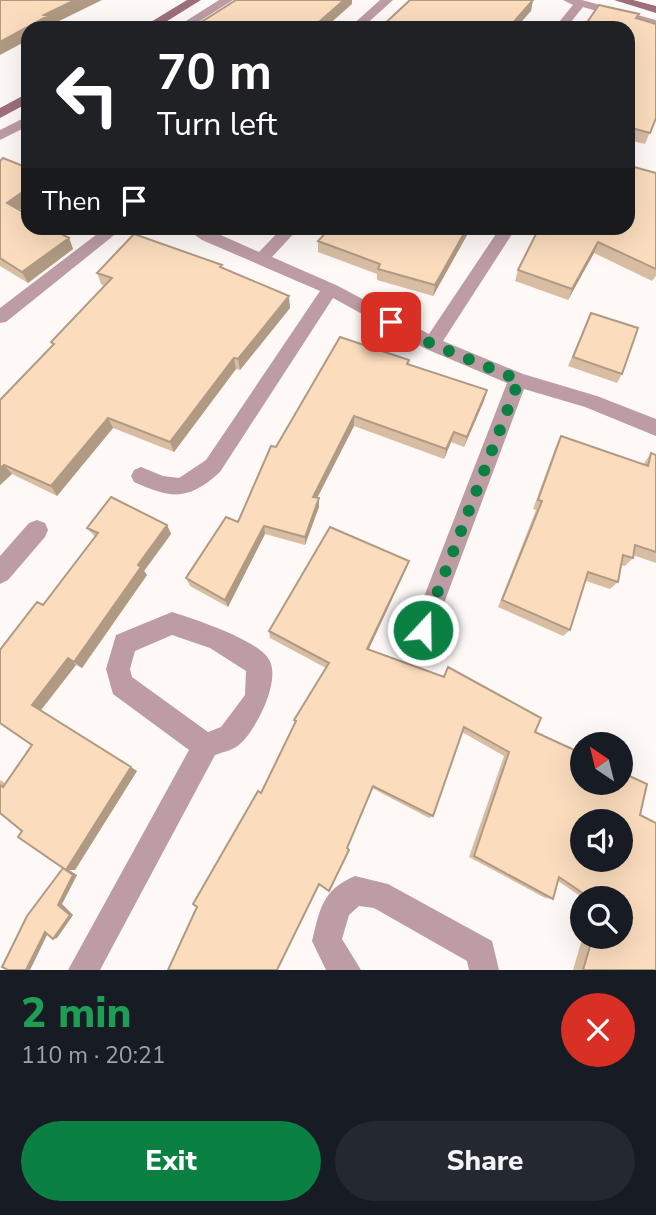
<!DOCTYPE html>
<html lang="en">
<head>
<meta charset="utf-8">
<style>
	:root { --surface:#171b24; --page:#242831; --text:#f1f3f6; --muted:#9ea1a6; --accent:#0b8043 }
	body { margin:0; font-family:"Nunito Sans",sans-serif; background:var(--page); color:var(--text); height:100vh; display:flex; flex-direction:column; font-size:26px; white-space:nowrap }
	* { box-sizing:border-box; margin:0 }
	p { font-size:23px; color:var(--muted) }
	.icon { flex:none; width:38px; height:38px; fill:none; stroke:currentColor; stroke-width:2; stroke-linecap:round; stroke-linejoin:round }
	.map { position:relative; height:970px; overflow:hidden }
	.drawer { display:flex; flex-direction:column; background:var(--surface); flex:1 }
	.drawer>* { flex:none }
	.hud { position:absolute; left:21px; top:21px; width:614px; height:214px; border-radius:21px; box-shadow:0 7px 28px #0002; background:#202124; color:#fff; overflow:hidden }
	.needle { width:46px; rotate:325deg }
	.tools { position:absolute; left:570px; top:732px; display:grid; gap:14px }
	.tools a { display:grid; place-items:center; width:63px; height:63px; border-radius:50%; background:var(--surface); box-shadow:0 7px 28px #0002; font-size:35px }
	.pin { position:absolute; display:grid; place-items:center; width:60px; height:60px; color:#fff; margin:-30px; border-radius:14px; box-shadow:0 4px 10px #0006 }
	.me { position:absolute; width:77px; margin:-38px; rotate:21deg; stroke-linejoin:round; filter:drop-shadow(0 0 5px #0008) }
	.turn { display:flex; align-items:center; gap:24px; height:147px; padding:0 21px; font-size:32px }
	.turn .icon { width:91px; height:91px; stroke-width:2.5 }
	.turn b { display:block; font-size:49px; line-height:60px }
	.then { display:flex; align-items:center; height:66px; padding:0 21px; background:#0003; gap:14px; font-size:26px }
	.round { display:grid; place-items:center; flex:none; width:74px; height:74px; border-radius:37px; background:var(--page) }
	.headline { display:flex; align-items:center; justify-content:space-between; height:119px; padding:0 21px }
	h1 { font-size:42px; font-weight:800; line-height:52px; color:#1e9e55 }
	.button { display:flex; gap:14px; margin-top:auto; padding:14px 21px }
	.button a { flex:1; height:80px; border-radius:42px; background:var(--accent); color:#fff; font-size:28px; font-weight:800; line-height:80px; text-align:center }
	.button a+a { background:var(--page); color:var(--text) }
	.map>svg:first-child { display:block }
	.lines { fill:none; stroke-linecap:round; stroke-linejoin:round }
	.street { fill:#bd9ca4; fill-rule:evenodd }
	.secondary { fill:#9d6f7b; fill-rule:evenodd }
	.wall { fill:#d8bda3 }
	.shaded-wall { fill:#b09a84 }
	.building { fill:#fbdcbd; stroke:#b09a84; stroke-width:2; fill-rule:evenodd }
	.route { stroke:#0b8043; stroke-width:12; stroke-dasharray:0 21.6 }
</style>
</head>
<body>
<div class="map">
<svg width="656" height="970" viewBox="0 0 656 970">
	<rect width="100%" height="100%" fill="#fef9f7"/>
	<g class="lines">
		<path class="street" d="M219,0H233L189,28H175Z
			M380,0H393L362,28H349Z
			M563,0H582L656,20V28L583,7L566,28H554L573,5Z
			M28,116V126L0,140V130Z
			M105,228H123L6,322L0,323V308Z
			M185,228H205L259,252L282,228H299L272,257L336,285L429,334L500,228H516L443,341L523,374L597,396L656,419V436L585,407L524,389L431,638L423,642L415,638L411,630L507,383L426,349L333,298L220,472C188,501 172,499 134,482L131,476L134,470L141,467L163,476L179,478L206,460L320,291L202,240Z
			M37,520L45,523L48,530L45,537L8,580L0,584V556L29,523Z
			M172,612C194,619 255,639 268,658C283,678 256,730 240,744C234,750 223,752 215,755L100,970H68L189,750L113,694L106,669L116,635ZM172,635L210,648L246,671L245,695L221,727L208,732L132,677L130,669L135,651Z
			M355,876L388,884L492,941L499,970H469L467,961L374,908L359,906L349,915L342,939L361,970H326L312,941C320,909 322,890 355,876Z"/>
		<path class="secondary" d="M187,0H201L156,28H141Z
			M614,0H633L656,6V13Z
			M28,93V103L0,118V108Z"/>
	</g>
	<path class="wall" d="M639,14L637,18L656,118L645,144L628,140V28Z
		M0,161L28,168V203L19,210L69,238L73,249L28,283L0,266Z
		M632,173H656V276L652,281L594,253L568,300L515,281L518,270L550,234Z
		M471,228L433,296L377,280V274L318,252V241Z
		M223,268L290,308L240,370L236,369L174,452L113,428L57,496L12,474L0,485V400L53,345L51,342L105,286L101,284L97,273Z
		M591,313L622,374L617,383L568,366Z
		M408,364L487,390L464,447L451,442L444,459L354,426L317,498L319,507L305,545L265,534L228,607L190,586L186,578L238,522L276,447Z
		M561,436L643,465L651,453L656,455V563L633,555V558L625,566L621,565L618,582L610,589L586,581L570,630L563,636L498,607L536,510L533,509L556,446Z
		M167,525L171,534L144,571L147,575L82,668L76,665L41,710L137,771L75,870H69L77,875L62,904L73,915L57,938L53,939L47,934L30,970L63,868L0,813V780L5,783L32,745L43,605L95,537L87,528Z
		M406,569L369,649L443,676L448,667L535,732L640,815L656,970H573L583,936H621V898H583L558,881L553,899L545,898L469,857L504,756L462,732L433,816L429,818L372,788L319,884L261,793L295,724L294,720L326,668L270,638L269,631Z"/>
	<path class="shaded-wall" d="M75,0H102L51,25L52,28H28V40L0,55V42L44,15Z
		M343,0H352V4L325,28H316L319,22Z
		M533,0L531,11L516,28L511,25Z
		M28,188V203L13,215L7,203Z
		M467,228H471L433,296L435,285Z
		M69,238L73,249L28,283L22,272Z
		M598,242L594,253L568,300L572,289Z
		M289,296L290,308L240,370L238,359Z
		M234,358L236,369L174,452L170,442Z
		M487,390L484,401L464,447L467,437Z
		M354,416V426L313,506V497Z
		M108,418L113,428L57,496L51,486Z
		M454,432L451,442L444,459L446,449Z
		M4,465L12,474L0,485V468Z
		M319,498V507L305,545V537Z
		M167,525L171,534L144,571L147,575L82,668L74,662L138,565Z
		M264,526L265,534L228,607L225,600Z
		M409,561L406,569L366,655L367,649Z
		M68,658L76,665L41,710L137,771L75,870H69L77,875L62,904L73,915L57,938L53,939L63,868L32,705Z
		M49,931L30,970H26L45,932Z"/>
	<path class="building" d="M0,0H75L44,15L48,16L0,42Z
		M236,0H344L319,22L321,23L316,28H192Z
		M410,0H533L511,25L518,26L517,28H380Z
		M599,5L639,14L636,18L656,24V118L650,133L628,127V28H583Z
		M3,158L28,168V188L7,203L28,215V228H50L69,238L22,272L0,258V161Z
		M634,167L656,173V269L598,242L572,289L518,270L538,230L550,234L553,228H628V172L632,173Z
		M330,228H467L435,285L378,269L380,264L318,241Z
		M134,234L222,265L220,267L289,296L238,359L234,358L170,442L108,418L51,486L4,465L0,468V400L54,344L51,342L112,278L97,273Z
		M591,313L638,328L622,374L573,357Z
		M340,337L409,360L407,364L487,390L467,437L454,432L446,449L354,416L313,497L319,498L305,537L264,526L225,600L186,578L226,517L238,522L271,446L276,447Z
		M561,436L648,466L651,453L656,455V552L635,545L633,558L623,555L618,582L588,572L570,630L502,600L542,501L538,500Z
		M111,497L167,525L138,565L141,567L74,662L68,658L32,705L131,767L66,870L18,837L22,831L0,813V785L3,787L32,745L0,723V650L37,602L43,605L98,533L87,528Z
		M330,527L409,561L367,649L444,677L448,667L541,718L535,732L583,754V782H621V772L647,784L640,815L656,823V970H583L593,936H621V898H590L559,877L553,899L474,856L509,752L464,727L433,816L373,786L347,848L349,850L329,891L319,884L277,970H168L197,907L193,904L258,791L261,793L296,721L294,720L329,663L269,631ZM583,821H621V859H583Z
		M63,868L73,875L58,905L70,915L53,939L45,932L26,970H8L2,967L27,916Z"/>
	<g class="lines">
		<path class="route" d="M391,322L432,344L519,380L423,630"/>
	</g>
</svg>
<div class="tools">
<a><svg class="needle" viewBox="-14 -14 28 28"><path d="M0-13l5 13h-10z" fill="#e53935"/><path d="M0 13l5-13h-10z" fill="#9ea1a6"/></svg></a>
<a><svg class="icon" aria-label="sound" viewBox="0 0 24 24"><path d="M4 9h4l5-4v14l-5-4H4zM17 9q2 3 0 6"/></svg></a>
<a><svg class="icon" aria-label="search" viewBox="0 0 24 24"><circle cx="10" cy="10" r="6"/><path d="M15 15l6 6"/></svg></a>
</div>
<div class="pin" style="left:391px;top:322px;background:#d93025"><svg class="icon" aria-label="arrive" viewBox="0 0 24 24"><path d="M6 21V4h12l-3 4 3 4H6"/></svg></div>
<svg class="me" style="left:423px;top:630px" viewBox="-20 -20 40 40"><circle r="17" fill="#0b8043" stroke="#fff" stroke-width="3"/><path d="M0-11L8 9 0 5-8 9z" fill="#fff"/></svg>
<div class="hud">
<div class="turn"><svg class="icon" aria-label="left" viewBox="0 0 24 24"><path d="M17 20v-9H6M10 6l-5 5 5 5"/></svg><div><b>70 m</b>Turn left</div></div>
<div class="then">Then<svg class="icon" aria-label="arrive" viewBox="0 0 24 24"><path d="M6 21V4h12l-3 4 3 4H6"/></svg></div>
</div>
</div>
<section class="drawer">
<div class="headline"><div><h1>2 min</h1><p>110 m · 20:21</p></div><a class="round" style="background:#d93025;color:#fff"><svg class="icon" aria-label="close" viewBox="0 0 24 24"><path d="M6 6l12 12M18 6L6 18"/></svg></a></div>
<div class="button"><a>Exit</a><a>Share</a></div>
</section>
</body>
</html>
